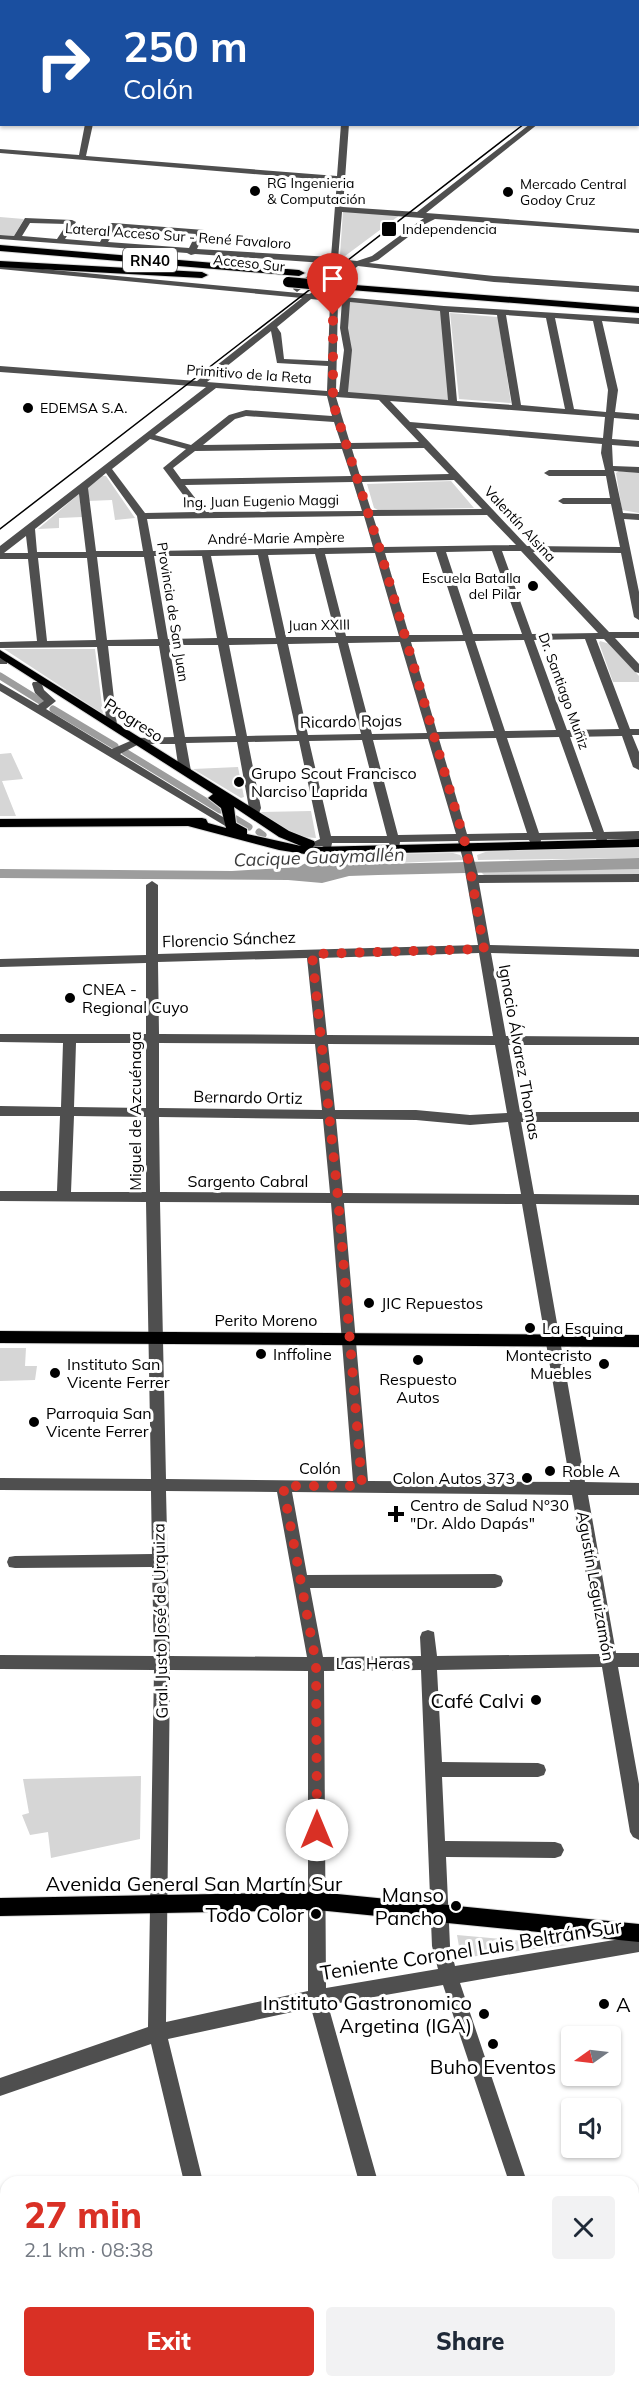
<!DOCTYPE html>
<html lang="en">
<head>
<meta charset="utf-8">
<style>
	:root { --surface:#fff; --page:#f2f2f3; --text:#1f2937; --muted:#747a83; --accent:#d93025 }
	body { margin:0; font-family:Mulish,sans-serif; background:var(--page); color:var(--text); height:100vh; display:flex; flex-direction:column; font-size:22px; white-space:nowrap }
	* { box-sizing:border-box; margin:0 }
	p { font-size:20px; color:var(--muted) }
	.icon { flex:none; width:33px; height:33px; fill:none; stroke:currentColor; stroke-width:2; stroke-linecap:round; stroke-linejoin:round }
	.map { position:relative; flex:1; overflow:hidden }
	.details { position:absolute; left:0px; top:2176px; width:639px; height:212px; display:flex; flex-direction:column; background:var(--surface); border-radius:18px 18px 0 0; box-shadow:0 2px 4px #0004 }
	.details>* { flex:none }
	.top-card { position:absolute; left:0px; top:0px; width:639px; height:126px; box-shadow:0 2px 4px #0004; background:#1a4fa0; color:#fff; overflow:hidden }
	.needle { width:39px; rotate:256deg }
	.fabs { position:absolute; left:561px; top:2026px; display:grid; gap:12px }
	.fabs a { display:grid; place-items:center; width:60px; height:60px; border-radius:6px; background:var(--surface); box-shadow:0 2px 4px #0004; font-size:30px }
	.pin { position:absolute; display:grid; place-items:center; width:51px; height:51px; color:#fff; margin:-62px -26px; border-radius:50% 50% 50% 0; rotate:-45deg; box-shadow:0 0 6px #0007 }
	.pin .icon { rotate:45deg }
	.me { position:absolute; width:66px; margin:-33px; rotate:0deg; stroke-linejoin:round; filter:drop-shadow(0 0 4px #0008) }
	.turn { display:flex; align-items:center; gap:21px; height:126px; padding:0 24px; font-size:27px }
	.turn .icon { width:78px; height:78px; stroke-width:2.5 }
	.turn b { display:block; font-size:42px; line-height:51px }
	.round { display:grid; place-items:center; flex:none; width:63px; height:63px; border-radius:6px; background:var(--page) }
	.summary { display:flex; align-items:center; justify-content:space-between; height:102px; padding:0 24px }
	h1 { font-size:36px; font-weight:800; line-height:45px; color:var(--accent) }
	.action { display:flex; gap:12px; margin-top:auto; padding:12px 24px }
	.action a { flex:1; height:69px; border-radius:6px; background:var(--accent); color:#fff; font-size:24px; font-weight:800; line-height:69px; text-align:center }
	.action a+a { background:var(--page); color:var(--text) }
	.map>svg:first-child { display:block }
	.green { fill:#d6d6d6 }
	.water { fill:#9d9d9d }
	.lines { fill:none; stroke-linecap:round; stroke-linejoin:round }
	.canal { stroke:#9d9d9d; stroke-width:7 }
	.major-casing { stroke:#dbdbdb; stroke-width:2 }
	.highway-casing { stroke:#dbdbdb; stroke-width:2 }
	.minor { fill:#4f4f4f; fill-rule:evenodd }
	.major { fill:#000; fill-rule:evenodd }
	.highway { fill:#000; fill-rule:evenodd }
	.tram { stroke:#000; stroke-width:1.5 }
	.highway-bridge-casing { stroke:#dbdbdb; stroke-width:12; stroke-linecap:butt }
	.highway-bridge { stroke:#000; stroke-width:10 }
	.route { stroke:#d93025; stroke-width:10; stroke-dasharray:0 18 }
	.poi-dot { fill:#000; stroke:#fff; stroke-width:2 }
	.labels { text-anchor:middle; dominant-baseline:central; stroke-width:6; stroke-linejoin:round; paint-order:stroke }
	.far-poi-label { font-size:14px; fill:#000; stroke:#fff; text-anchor:start }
	.far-street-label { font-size:14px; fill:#000; stroke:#fff }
	.shield { fill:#fff; stroke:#4c4c4c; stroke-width:1.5 }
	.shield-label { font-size:15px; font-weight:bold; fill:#000 }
	.street-label { font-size:16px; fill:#000; stroke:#fff }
	.poi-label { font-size:16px; fill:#000; stroke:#fff; text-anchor:start }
	.water-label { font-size:18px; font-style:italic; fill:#3e3e3e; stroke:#fff }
	.near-poi-label { font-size:20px; fill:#000; stroke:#fff; text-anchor:end }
	.near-street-label { font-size:20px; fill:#000; stroke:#fff }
</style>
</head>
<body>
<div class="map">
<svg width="639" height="2387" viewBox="0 0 639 2387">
	<rect width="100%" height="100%" fill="#fff"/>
	<path class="green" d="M343,211L400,215L345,256L340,255Z
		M0,217L24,219L14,236L0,235Z
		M346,300L444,309L453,403L343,394Z
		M450,313L498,317L511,403L459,399Z
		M619,471L639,473V513L622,510L616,473Z
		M102,476H106L135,518L115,520L112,500L88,501L86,489Z
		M451,481L474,508L378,510L374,508L367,484Z
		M79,494L82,517L59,518V528L38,529Z
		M600,641L610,644L639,676V682H613L599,643Z
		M4,649H95L103,714Z
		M11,753L23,779L2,781L16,816H0V754Z
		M238,767L244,797L241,798L193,769Z
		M311,811L316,838C297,838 275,825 261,812Z
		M639,848V858L478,860L477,855L491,850Z
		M453,853L460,855L464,860L375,864L368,859L323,860L322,855Z
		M639,869V875H484L480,871Z
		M0,1348H26L25,1366H37L35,1380L0,1381Z
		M141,1776L140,1839L51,1858L48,1832L30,1835L22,1815L29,1813L23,1779Z
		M457,1935L568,1945L461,1958Z"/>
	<path class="water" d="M316,858H323L324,860L368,859L375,864L639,858V869L378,875L349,876L322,883L288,880L0,878V869L232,871L298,867Z"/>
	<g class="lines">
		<path class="canal" d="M0,676L42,702
			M53,709L115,746
			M125,752L220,810
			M236,819L249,827
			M259,832L263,835"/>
		<g class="major-casing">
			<path id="major" d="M0,650L289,831L314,841L315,844L313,847L639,839V847L311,855L279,850L188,826L0,827V819L202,818L206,819L208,823L226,828L221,808L208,798L213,794L0,658ZM234,807L279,837L301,846L247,834V829L236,823Z
				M0,1331L639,1335V1347L0,1343Z
				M317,1892L639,1924V1942L317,1910L0,1916V1898Z"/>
		</g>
		<g class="highway-casing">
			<path id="highway" d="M0,245L299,270L305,273L299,276L0,251Z
				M0,261L202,272L208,275L202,278L0,267Z
				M342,284L639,307V313L338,289L336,287Z"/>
		</g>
		<path class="minor" d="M354,0H360V2H354Z
			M85,124H93L86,156L337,176L341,124H349L343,207L417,212L530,124H538L426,213L639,229V233L435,219L425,224L378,260L369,263L494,276L639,286V292L494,282L358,266L321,295L444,306L639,318V324L602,321L618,390L615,412L639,414V420L614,418L612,439L639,441V447L612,445L613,466L639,467V473L614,471L623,513L639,514V520L624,519L639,592V620L634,617L621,553L533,552L609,632H639V638H615L639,664V673L635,672L604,639H596L630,729H639V735H632L639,752V770L633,767L622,736L570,737L604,832L639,831V839H607L606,844H598L596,839L541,840L540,846H532L529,840L469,841L478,875L639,874V882L479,883L490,945L639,949V957L491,953L506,1036L639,1037V1045H508L520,1112H639V1122H521L534,1194L639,1195V1205L536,1204L585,1482L639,1483V1495H588L616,1653H639V1667H618L639,1784V1840L633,1837L630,1832L602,1667L437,1670L442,1762L538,1763L544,1765L546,1770L544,1775L538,1777H442L445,1841L555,1842L561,1844L564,1850L561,1856L555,1858L446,1857L450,1946L455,1966L639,1936V1952L460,1983L527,2182H509L443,1985L328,2005L378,2182H359L311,2008L168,2039L203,2182H184L151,2044L0,2096V2078L148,2027L154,1670L0,1669V1655L154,1656L152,1567L15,1568L9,1567L7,1562L9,1557L15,1556L152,1554L151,1491L0,1490V1478L151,1479L146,1202L0,1201V1191H57L60,1116H0V1106L61,1107L63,1043L0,1042V1034H146V963L0,967V959L146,955V885L152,881L158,885V954L478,945L463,860L458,841L400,842L399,848H391L389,843H332L331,848L327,849L322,846L311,847L309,844L320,839L299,741L248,742L261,808L258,816L254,817L248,814L249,808L237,742L186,743L191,771L185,774L179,771L175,744H139L120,754L236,825L238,827L232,830L0,691V683L38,705L44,701L35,693L32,684L33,682H41L44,690L56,701L46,709L112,749L137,738L174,737L159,646H108L117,725L112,728L107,725L97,647L0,648V642L37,641L28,559H0V546L206,387L0,372V366L197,381L302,298L0,269V265L309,294L318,290L349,265L333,264L297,292L293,289L294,287L324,263L195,254L191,255L187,253L0,239V235L14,236L25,218L72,220L76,222L65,239L100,242L110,223H113L204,230L205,232L197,249L331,257L337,181L0,153V149L79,155ZM342,212L422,218H424L372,256L357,261L338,259ZM30,223L67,224L57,239L22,236ZM116,228L196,234L189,248L108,242ZM311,299L330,301L328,361L284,359L281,333L277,327ZM338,301H342L340,328L344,350L339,392H336ZM350,302L440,311L448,400L348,392L352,350L348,328ZM449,312L497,315L512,405L457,401ZM506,315L546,318L565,409L521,405ZM555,318L593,321L608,390L606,412L574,409ZM271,331L277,363L328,366L327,391L207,382ZM216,388L327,396L332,416L246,410L229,415L191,445L155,435ZM336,397L379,400L419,442L350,443ZM390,401L605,417L603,438L410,422ZM246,416L334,422L341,443L203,445L235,419ZM416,428L602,444L601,453L605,470H549L544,473L549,476H606L610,498H563L558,501L563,504H611L620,547L527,546ZM150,439L186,449L163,468L196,512L145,513L112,469ZM424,448L449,474L360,476L352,449ZM342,449L351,476L181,479L173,468L195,451ZM106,473L137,516L143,551H96L88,488ZM454,480L482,509L371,510L362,482ZM353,482L362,511L206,512L185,485ZM79,494L86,552H37L35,529ZM487,515L516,545L383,547L373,516ZM364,516L373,547L153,551L147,519ZM26,536L28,553H4ZM492,551L522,634H473L446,552ZM502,551H521L598,633L532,634ZM436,552L463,635H409L385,553ZM375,553L399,636H346L325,554ZM315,554L336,637H286L268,555ZM258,555L276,638H228L211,556ZM154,556H202L217,638L168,639ZM97,557H144L158,639L107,640ZM38,558H87L96,640L47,641ZM585,639L619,729L567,730L534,640ZM524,640L556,730L505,731L475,641ZM465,641L494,731L437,732L411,642ZM400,642L427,733L372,734L348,643ZM338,643L361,734L308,735L288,644ZM277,644L297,735L247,736L229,645ZM169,645H218L236,736L185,737ZM559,737L593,832L539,833L507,738ZM496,738L527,833L467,834L439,739ZM428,739L456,834L398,835L373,740ZM362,740L387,836H331L309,741ZM479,953L493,1036L327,1035L319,958ZM307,958L315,1035L159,1034L158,962ZM76,1043H146V1108L74,1107ZM159,1043L315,1044L322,1110L159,1108ZM328,1044L495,1045L507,1113L470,1115L416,1110H335ZM74,1116L146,1117V1192H71ZM159,1117L323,1119L330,1193L160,1192ZM336,1119L416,1120L470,1125L508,1122L521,1194L343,1193ZM160,1202L331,1203L353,1481L166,1479ZM344,1203L522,1204L570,1482L368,1481ZM166,1491L277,1492L307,1657L170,1656ZM292,1492L572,1495L600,1654L437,1656L434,1632L428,1630L422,1632L420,1637L421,1656L323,1657L310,1588H495L501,1586L503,1581L501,1576L495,1574L307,1575ZM170,1670L308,1671V1991L166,2022ZM421,1670L432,1946L438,1969L326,1988L324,1671Z
			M0,658L7,660V664H0Z
			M6,2346V2366L0,2368V2348Z
			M639,2357V2378L633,2380V2359Z
			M234,2382H254L255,2387H235Z"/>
		<use href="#major" class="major"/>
		<use href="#highway" class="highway"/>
		<path class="tram" d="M0,529L524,124"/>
		<g class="highway-bridge-casing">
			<path id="highway-bridge" d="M288,282L342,287"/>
		</g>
		<use href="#highway-bridge" class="highway-bridge"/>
	</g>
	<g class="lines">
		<path class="route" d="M317,1830L316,1663L283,1486H362L338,1198L312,954L484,949L466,846L380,550L333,403V315"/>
	</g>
	<g class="poi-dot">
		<circle cx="255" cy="191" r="6"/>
		<circle cx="508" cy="192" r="6"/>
		<rect x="381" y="221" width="16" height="16" rx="3"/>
		<circle cx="28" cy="408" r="6"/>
		<circle cx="533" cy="586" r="6"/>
		<circle cx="239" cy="782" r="6"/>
		<circle cx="70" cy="998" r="6"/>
		<circle cx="369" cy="1303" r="6"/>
		<circle cx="530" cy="1328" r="6"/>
		<circle cx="261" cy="1354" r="6"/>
		<circle cx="418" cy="1360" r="6"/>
		<circle cx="604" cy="1364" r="6"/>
		<circle cx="55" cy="1373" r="6"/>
		<circle cx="34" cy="1422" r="6"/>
		<circle cx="550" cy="1471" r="6"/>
		<circle cx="527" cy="1478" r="6"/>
		<path d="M393 1505h6v6h6v6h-6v6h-6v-6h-6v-6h6z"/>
		<circle cx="536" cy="1700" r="6"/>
		<circle cx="456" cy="1906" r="6"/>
		<circle cx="316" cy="1914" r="6"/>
		<circle cx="604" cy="2004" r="6"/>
		<circle cx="484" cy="2014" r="6"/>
		<circle cx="493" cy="2044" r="6"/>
	</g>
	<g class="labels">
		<g class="far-poi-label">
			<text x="267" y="183">RG Ingenieria<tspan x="267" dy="16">&amp; Computación</tspan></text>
			<text x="520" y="184">Mercado Central<tspan x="520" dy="16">Godoy Cruz</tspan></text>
			<text x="402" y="229">Independencia</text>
			<text x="40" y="408">EDEMSA S.A.</text>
			<text x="521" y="578" text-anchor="end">Escuela Batalla<tspan x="521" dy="16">del Pilar</tspan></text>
		</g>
		<g class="far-street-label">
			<text transform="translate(178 236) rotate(4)">Lateral Acceso Sur - René Favaloro</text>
			<text transform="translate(249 263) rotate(6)">Acceso Sur</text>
			<text transform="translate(249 374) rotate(4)">Primitivo de la Reta</text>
			<text transform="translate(261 501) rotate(-1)">Ing. Juan Eugenio Maggi</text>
			<text transform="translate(520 524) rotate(47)">Valentín Alsina</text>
			<text transform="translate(276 538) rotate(-1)">André-Marie Ampère</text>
			<text transform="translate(173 612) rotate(81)">Provincia de San Juan</text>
			<text transform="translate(319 625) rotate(-1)">Juan XXIII</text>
			<text transform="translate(564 691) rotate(70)">Dr. Santiago Muñiz</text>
		</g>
		<rect class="shield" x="123" y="248" width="54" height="24" rx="4.5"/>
		<g class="shield-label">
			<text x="150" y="260">RN40</text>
		</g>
		<g class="street-label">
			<text transform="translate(134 720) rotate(33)">Progreso</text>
			<text transform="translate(351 721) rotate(-1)">Ricardo Rojas</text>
			<text transform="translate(229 939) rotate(-2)">Florencio Sánchez</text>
			<text transform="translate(520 1052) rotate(80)">Ignacio Álvarez Thomas</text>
			<text transform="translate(248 1097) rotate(1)">Bernardo Ortiz</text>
			<text transform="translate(135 1111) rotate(-90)">Miguel de Azcuénaga</text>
			<text x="248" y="1181">Sargento Cabral</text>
			<text x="266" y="1320">Perito Moreno</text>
			<text x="320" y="1468">Colón</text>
			<text transform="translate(596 1586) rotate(80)">Agustín Leguizamón</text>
			<text transform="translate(160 1621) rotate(-91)">Gral. Justo José de Urquiza</text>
			<text x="373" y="1663">Las Heras</text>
		</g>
		<g class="poi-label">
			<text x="251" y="773">Grupo Scout Francisco<tspan x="251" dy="18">Narciso Laprida</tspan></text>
			<text x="82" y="989">CNEA -<tspan x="82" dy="18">Regional Cuyo</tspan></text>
			<text x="381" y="1303">JIC Repuestos</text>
			<text x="542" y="1328">La Esquina</text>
			<text x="273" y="1354">Inffoline</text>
			<text x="592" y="1355" text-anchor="end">Montecristo<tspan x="592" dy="18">Muebles</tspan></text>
			<text x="67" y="1364">Instituto San<tspan x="67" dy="18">Vicente Ferrer</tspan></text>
			<text x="418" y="1379" text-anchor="middle">Respuesto<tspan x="418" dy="18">Autos</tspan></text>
			<text x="46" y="1413">Parroquia San<tspan x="46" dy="18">Vicente Ferrer</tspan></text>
			<text x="562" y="1471">Roble A</text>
			<text x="515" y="1478" text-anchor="end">Colon Autos 373</text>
			<text x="410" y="1505">Centro de Salud N°30<tspan x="410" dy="18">"Dr. Aldo Dapás"</tspan></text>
		</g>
		<g class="water-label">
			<text transform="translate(319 857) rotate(-2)">Cacique Guaymallén</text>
		</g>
		<g class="near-poi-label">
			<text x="524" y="1700">Café Calvi</text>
			<text x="444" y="1894">Manso<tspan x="444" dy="23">Pancho</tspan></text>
			<text x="304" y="1914">Todo Color</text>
			<text x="472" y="2002">Instituto Gastronomico<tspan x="472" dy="23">Argetina (IGA)</tspan></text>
			<text x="616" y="2004" text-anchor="start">A</text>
			<text x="493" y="2066" text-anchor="middle">Buho Eventos</text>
		</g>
		<g class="near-street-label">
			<text x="194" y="1883">Avenida General San Martín Sur</text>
			<text transform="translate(471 1949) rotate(-9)">Teniente Coronel Luis Beltrán Sur</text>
		</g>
	</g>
</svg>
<div class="fabs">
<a><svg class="needle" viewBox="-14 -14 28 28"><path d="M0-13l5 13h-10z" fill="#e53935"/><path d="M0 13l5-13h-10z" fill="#747a83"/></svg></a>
<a><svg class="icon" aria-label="sound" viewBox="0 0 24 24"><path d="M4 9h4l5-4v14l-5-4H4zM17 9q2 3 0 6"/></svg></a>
</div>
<div class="pin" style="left:333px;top:315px;background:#d93025"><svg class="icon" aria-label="arrive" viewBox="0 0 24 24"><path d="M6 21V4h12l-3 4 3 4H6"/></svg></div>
<svg class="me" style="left:317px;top:1830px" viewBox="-20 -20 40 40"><circle r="19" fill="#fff"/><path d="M0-13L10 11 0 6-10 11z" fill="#d93025"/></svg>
<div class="top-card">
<div class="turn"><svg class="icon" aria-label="right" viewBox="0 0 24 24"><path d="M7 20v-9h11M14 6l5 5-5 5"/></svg><div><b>250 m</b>Colón</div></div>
</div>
<section class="details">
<div class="summary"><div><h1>27 min</h1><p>2.1 km · 08:38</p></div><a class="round"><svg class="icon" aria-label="close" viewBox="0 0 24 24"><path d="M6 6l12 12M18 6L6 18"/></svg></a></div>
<div class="action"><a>Exit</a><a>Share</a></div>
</section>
</div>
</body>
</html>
